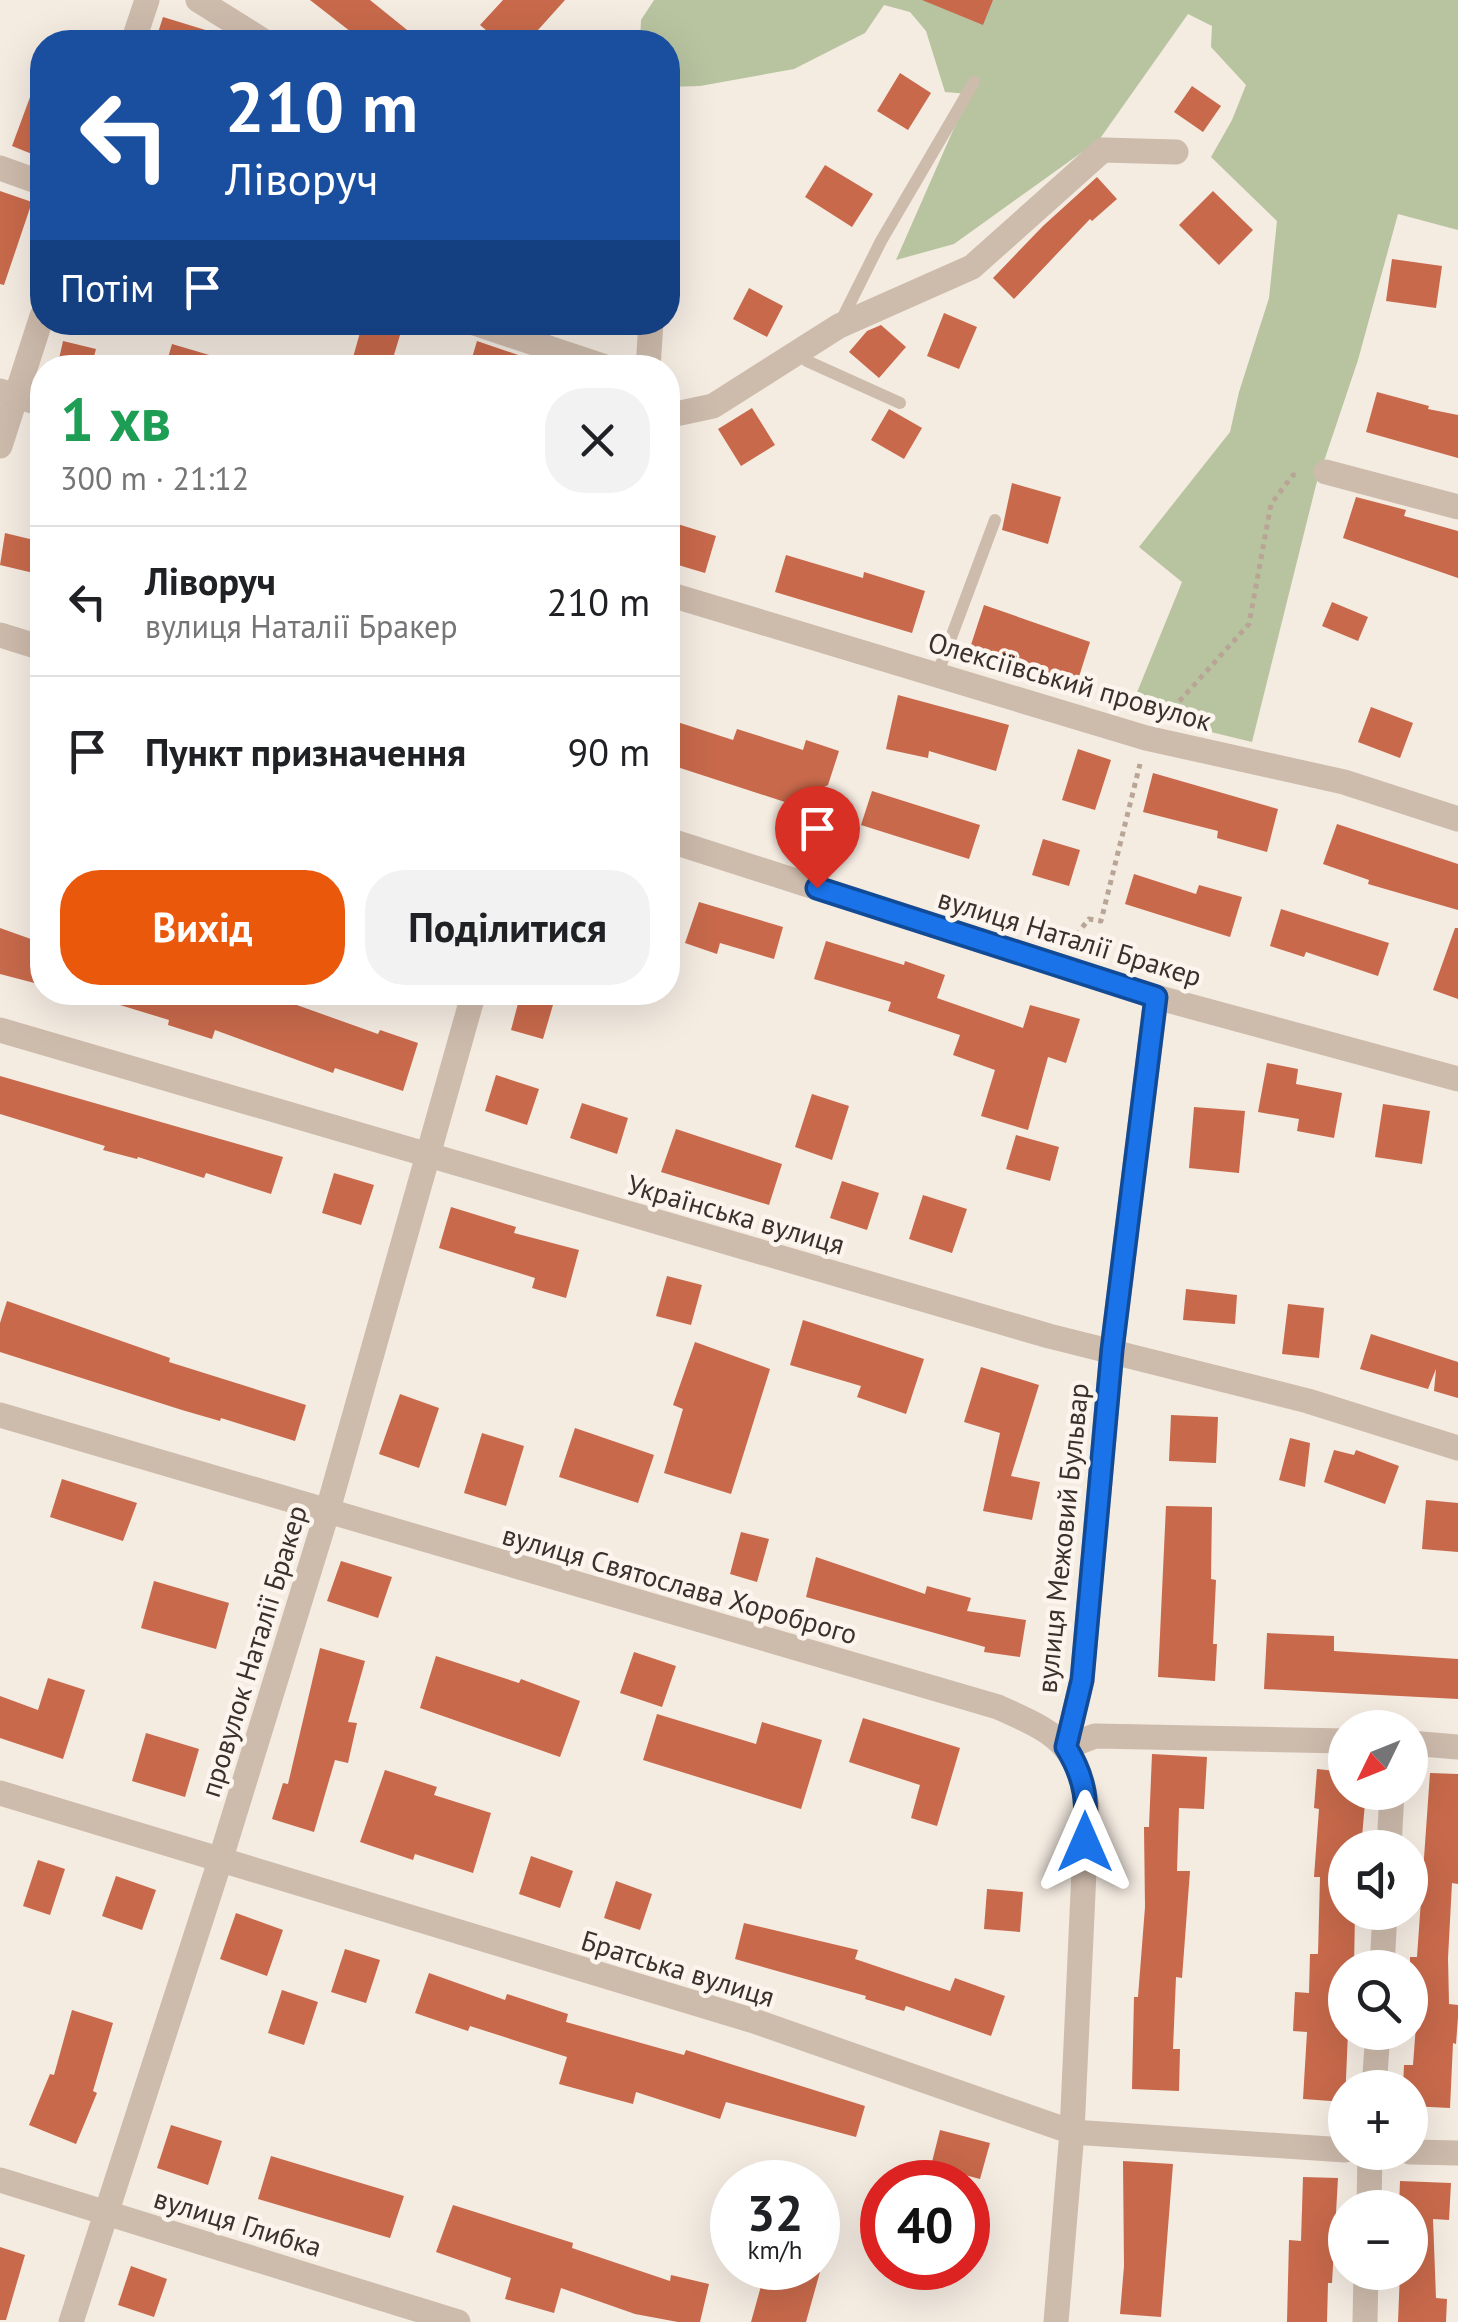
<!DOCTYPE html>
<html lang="uk">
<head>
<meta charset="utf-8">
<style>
	:root { --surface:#fff; --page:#f2f2f2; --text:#202124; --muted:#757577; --line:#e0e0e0; --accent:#ea580c }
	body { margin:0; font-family:"PT Sans",sans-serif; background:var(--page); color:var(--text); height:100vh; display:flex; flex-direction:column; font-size:38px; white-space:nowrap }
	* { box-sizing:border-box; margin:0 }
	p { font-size:32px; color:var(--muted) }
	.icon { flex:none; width:55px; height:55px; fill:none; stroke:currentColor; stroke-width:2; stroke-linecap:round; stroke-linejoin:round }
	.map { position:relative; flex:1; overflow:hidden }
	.side { position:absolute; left:30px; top:355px; width:650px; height:650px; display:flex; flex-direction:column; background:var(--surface); border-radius:40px; box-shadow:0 10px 40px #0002 }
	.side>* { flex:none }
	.top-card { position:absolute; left:30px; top:30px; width:650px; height:305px; border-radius:40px; box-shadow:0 10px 40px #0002; background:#1a4fa0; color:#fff; overflow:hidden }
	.needle { width:65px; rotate:227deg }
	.buttons { position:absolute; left:1328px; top:1710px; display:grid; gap:20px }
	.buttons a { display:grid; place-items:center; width:100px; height:100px; border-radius:50%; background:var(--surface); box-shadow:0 10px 40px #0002; font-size:50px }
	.speed { position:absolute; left:710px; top:2160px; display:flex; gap:20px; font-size:50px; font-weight:700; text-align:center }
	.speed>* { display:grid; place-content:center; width:130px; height:130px; border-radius:50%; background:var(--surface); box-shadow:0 10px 40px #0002; line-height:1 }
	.speed small { font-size:25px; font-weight:400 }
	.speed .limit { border:15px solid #d22; background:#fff; color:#111 }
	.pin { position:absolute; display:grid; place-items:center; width:85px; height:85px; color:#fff; margin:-102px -42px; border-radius:50% 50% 50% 0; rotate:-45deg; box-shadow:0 0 10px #0007 }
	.pin .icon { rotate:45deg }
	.me { position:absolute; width:110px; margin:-55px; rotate:0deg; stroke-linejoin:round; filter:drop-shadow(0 0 8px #0008) }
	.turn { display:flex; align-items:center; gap:35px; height:210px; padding:0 30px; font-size:45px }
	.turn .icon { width:130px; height:130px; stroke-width:2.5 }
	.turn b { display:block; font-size:70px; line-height:85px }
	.then { display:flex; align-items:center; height:95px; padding:0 30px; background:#0003; gap:20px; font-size:38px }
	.round { display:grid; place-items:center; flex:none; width:105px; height:105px; border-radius:40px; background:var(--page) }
	.overview { display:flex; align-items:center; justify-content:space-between; height:170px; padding:0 30px }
	h1 { font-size:60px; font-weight:700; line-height:75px; color:#1e9e55 }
	.button { display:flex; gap:20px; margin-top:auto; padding:20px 30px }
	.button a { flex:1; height:115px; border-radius:40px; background:var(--accent); color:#fff; font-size:40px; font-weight:700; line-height:115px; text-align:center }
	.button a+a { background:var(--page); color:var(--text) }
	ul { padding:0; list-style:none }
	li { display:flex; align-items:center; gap:30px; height:150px; padding:0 30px; border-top:2px solid var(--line) }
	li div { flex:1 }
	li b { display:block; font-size:38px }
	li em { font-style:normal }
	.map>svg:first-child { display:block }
	.green { fill:#b8c4a0 }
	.building { fill:#c8694b }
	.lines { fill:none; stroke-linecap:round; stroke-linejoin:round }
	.path { stroke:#b9a596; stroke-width:5; stroke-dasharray:5 5; stroke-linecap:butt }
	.service { stroke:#cdbbac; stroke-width:12 }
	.minor { stroke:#cdbbac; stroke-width:25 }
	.tertiary { stroke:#cdbbac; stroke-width:25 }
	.route-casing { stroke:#114b97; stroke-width:25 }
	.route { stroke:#1a73e8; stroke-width:18 }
	.labels { text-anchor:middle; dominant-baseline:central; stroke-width:9; stroke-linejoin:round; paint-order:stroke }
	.street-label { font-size:28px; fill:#3b302b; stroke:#fbf5ee }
</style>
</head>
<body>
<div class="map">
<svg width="1458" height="2322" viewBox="0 0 1458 2322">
	<rect width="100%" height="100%" fill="#f4ebe1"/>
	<path class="green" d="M654,0H1458V230L1398,214L1358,360L1316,485L1252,742L1129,712L1182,582L1139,547L1230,432L1239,392L1269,298L1277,221L1211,157L1232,120L1246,85L1211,47L1212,26L1188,14L1099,140L954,244L896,260L969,94L945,92L926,31L910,12L884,5L865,33L794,69L700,86L668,87V42H640L641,20Z"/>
	<path class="building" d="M310,0H370L422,42H364Z
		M503,0H565L538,30L551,42H500L480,25Z
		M922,0H993L983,25Z
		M163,17L225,36L228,42H155Z
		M40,70L42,71V158L12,146Z
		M900,73L931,93L908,130L877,111Z
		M1192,86L1221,106L1203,132L1174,112Z
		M825,165L873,194L852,227L805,197Z
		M1097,177L1117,199L1092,221L1090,219L1014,299L993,278L1043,226Z
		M0,191L32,202L4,285L0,284Z
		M1213,191L1253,230L1219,265L1179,225Z
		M1392,259L1442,266L1436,308L1386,301Z
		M749,288L783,306L767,337L733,319Z
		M944,313L977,327L959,369L927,356Z
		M363,322H404L390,368H350Z
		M881,325L906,347L879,378L849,352L867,331Z
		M63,341L96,349L91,368H57Z
		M477,341L548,365V368H469Z
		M172,344L233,362L232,368H165Z
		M1377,392L1429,406L1428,409L1458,415V458L1366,432Z
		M752,408L775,445L741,466L718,429Z
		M889,409L922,428L904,459L871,440Z
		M1012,483L1061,497L1048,544L1002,530Z
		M1356,497L1406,510L1404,516L1458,531V578L1343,538Z
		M668,521L716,536L705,573L668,562Z
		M5,533L42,542V575L0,565Z
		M786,555L863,578L864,572L925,591L912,633L775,592Z
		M1332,602L1368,617L1358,641L1322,626Z
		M984,605L1090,642L1076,686L968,654Z
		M898,695L1009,725L996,771L929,751L928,758L886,749Z
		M1371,707L1413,723L1400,758L1358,742Z
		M668,719L733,740L737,729L803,750L806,740L839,751L828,785L822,788L813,824L784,816L788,803L668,764Z
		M1078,749L1111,760L1095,810L1062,800Z
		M1153,773L1278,809L1267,852L1217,838L1218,831L1143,812Z
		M872,791L980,825L969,859L861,825Z
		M1337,824L1458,864V910L1368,884L1369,880L1323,864Z
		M1043,839L1080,850L1069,886L1032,875Z
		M1134,874L1196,894L1199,885L1242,897L1230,937L1125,904Z
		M699,902L783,927L774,959L720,943L717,954L685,943Z
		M1281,909L1389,943L1378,976L1306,952L1304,957L1270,946Z
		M0,928L42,943V985L0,974Z
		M1455,928H1458V999L1433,990Z
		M826,941L904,965L905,961L945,975L937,998L1023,1028L1030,1005L1080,1019L1066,1063L1048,1057L1028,1130L981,1116L995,1070L953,1055L960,1035L888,1011L891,1002L814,979Z
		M98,992H274L295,1000L294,1004L378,1034L380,1030L418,1043L403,1091L335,1068L333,1073L215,1030L212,1039L168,1025L169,1020L97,998Z
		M521,992L555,998L543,1039L511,1030Z
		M1267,1063L1298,1069L1296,1084L1342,1093L1334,1138L1297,1131L1299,1119L1258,1112Z
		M496,1075L539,1089L527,1125L485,1111Z
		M0,1076L283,1157L271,1194L206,1173L204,1178L138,1157L137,1159L103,1150L105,1146L0,1114Z
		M812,1094L849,1106L832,1160L795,1147Z
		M582,1103L628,1118L617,1154L570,1138Z
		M1383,1104L1430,1111L1422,1164L1375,1157Z
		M1194,1107L1245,1111L1239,1173L1189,1168Z
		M676,1129L782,1164L769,1205L661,1172Z
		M1016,1135L1059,1147L1050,1181L1006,1169Z
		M334,1173L374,1185L361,1225L322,1213Z
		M842,1181L879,1193L867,1230L830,1218Z
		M923,1195L967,1209L952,1253L909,1239Z
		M451,1207L516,1227L514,1233L579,1250L566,1298L532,1288L535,1278L439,1248Z
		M667,1276L702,1285L691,1325L656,1316Z
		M1186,1289L1237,1295L1235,1324L1183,1320Z
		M7,1301L170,1358L169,1362L306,1405L295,1441L221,1418L220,1421L182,1410L0,1352V1323Z
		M1288,1304L1324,1308L1319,1358L1282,1354Z
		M803,1320L924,1359L906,1414L857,1397L861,1386L790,1365Z
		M1371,1334L1458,1362V1398L1434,1391L1436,1369L1428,1389L1360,1369Z
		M695,1342L770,1369L731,1494L664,1473L683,1409L673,1405Z
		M981,1367L1039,1385L1011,1476L1040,1482L1032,1520L983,1511L1000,1433L964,1422Z
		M400,1394L439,1408L419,1468L379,1454Z
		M1171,1415L1218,1417L1216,1463L1169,1461Z
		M575,1428L654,1455L638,1503L559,1477Z
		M482,1433L524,1446L506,1506L464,1493Z
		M1290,1438L1310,1443L1305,1487L1279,1480Z
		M1334,1450L1354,1455L1356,1450L1399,1466L1385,1504L1324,1482Z
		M62,1479L137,1503L123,1541L50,1517Z
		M1426,1500L1458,1503V1552L1422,1549Z
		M1166,1506L1212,1507L1211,1579L1216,1580L1213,1644H1217L1215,1681L1158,1677Z
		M741,1532L769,1539L757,1582L730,1574Z
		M816,1557L925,1594L927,1586L971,1598L967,1611L1026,1620L1020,1657L984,1652L985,1647L806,1597Z
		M341,1561L392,1577L378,1618L327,1601Z
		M154,1581L229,1603L216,1649L141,1628Z
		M1267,1633L1334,1636V1651L1458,1659V1699L1264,1689Z
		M320,1648L365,1661L348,1722L357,1723L348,1763L335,1760L314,1832L272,1819L283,1783L288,1784Z
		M634,1652L676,1666L662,1707L620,1693Z
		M436,1656L519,1683L521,1679L580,1701L560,1757L420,1708Z
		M48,1678L85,1690L63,1759L0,1738V1696L38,1710Z
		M657,1714L756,1744L762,1722L822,1740L801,1809L643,1760Z
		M863,1718L960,1748L937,1826L911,1818L920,1785L849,1762Z
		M146,1733L199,1749L185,1797L132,1781Z
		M1152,1754L1207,1757L1204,1809L1179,1808L1177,1871H1190L1182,1978L1176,1977L1173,2049H1180L1179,2091L1132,2089L1134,1997H1138L1145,1907L1144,1827H1149Z
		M1317,1769L1345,1772V1792H1366L1361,1848H1345V1912H1355L1354,1968H1345V2032H1348L1345,2102L1303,2099L1307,2032L1293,2031L1295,1992L1309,1993L1310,1954H1318L1320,1877H1314L1319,1809L1314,1808Z
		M385,1770L437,1787L434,1795L491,1813L473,1873L415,1854L413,1860L360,1842Z
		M1430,1773L1458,1774V1884L1452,1883L1448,1958L1449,2004L1458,2005V2017L1456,2044L1453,2043L1450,2108L1410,2106V2088H1403L1404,2065H1413L1418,1998H1410V1957H1417Z
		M531,1856L573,1871L560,1908L519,1894Z
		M38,1860L65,1869L50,1915L23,1906Z
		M116,1876L156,1890L142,1930L102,1916Z
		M616,1881L652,1894L640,1930L604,1918Z
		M987,1889L1023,1892L1020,1932L984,1929Z
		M236,1913L283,1930L267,1976L220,1959Z
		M744,1923L858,1950L855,1959L950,1991L955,1978L1005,1996L991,2036L906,2006L904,2011L865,1999L866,1996L735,1959Z
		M345,1949L380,1960L366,2003L331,1992Z
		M429,1973L505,2000L507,1994L568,2014L566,2022L684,2055L686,2050L865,2106L856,2137L726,2102L720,2119L636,2092L633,2104L559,2084L567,2057L470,2026L468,2031L415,2013Z
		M282,1990L318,2002L304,2045L268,2033Z
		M72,2010L113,2023L93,2091L97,2093L76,2144L29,2125L50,2074L54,2075Z
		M171,2125L222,2141L208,2185L157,2168Z
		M940,2130L990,2143L980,2179L931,2166Z
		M271,2156L404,2196L390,2238L258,2199Z
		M1123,2161L1173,2164L1161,2317L1120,2314L1124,2266Z
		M1303,2177L1338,2178L1332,2283H1328L1327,2322H1287L1289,2240L1301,2241Z
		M1400,2181L1451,2183L1449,2220L1433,2219L1436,2298L1447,2299L1446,2322H1398L1400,2272H1410V2208H1399Z
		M453,2205L573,2243L572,2248L670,2281L671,2275L709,2284L700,2322H678L635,2314L561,2288L554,2313L505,2299L511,2278L436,2252Z
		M0,2247L25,2255L6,2320H0Z
		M131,2266L167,2279L154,2317L118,2305Z
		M766,2268H805L820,2272L806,2322H751Z"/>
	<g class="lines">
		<path class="path" d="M1166,716L1249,624L1271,504L1293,475L1300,474
			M1070,943L1089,919L1101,921L1140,764"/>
		<path class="service" d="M840,323L881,241L974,82
			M798,351L807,361L900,403
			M937,675L995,520"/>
		<path class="minor" d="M198,0L265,42
			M133,42L147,0
			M0,168L42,183
			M471,322L609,368
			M648,368L651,322
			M0,391L42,404
			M668,422L671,415L713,406L839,326L972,267L1103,150L1176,152
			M0,446L42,316
			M1326,472L1458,507
			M668,594L1146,738L1344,782L1458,819
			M0,635L42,648
			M668,840L1156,997L1458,1079
			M0,1030L1049,1336L1308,1401L1458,1448
			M1410,1743L1458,1747
			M1066,1747L1082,1680L1112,1350L1156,997
			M1066,1747L1095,1736L1345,1741
			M0,1793L754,2021L1072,2132L1345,2150
			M1389,1848L1392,1792
			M1382,1968L1385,1912
			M1374,2088L1378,2032
			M1410,2152L1458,2153
			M0,2180L458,2322
			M1369,2208L1370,2152
			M71,2322L220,1861L327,1513L474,992
			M1365,2322L1366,2272"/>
		<path class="tertiary" d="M0,1415L998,1707C1054,1732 1077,1742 1087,1806L1072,2132L1056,2322"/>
	</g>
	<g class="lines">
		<g class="route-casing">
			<path id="route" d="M817,888L1156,997L1112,1350L1082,1680L1066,1747C1087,1781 1087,1803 1085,1842"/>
		</g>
		<use href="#route" class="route"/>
	</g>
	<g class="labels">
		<g class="street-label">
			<text transform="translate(1070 681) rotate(16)">Олексіївський провулок</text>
			<text transform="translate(1070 937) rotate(17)">вулиця Наталії Бракер</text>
			<text transform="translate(736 1214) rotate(16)">Українська вулиця</text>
			<text transform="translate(1062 1538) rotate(-84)">вулиця Межовий Бульвар</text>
			<text transform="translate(680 1584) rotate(16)">вулиця Святослава Хороброго</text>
			<text transform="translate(253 1651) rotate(-73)">провулок Наталії Бракер</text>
			<text transform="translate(678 1968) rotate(17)">Братська вулиця</text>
			<text transform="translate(238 2222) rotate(17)">вулиця Глибка</text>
		</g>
	</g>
</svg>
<div class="buttons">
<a><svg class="needle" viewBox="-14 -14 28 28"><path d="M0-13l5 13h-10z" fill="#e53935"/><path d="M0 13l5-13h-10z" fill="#757577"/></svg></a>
<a><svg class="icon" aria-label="sound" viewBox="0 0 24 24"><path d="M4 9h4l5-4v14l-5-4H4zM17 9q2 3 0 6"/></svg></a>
<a><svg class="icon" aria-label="search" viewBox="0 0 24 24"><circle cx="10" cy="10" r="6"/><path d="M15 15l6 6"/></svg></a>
<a>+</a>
<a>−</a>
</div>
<div class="speed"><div>32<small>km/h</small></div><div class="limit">40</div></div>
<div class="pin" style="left:817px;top:888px;background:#d93025"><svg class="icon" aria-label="arrive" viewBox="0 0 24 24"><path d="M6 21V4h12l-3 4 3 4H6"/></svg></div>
<svg class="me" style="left:1085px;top:1842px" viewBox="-20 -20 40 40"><path d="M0-17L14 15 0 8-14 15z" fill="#1a73e8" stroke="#fff" stroke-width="4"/></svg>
<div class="top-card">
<div class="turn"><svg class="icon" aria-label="left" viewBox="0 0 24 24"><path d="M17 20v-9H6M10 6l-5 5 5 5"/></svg><div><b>210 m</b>Ліворуч</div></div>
<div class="then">Потім<svg class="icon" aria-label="arrive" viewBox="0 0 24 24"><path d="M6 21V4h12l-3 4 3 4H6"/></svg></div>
</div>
<section class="side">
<div class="overview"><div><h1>1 хв</h1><p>300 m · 21:12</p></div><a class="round"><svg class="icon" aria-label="close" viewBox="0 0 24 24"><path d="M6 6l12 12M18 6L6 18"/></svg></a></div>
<ul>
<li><svg class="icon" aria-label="left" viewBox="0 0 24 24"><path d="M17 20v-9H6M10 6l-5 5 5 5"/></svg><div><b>Ліворуч</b><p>вулиця Наталії Бракер</p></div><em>210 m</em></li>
<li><svg class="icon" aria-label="arrive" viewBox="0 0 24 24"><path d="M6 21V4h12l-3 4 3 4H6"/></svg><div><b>Пункт призначення</b></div><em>90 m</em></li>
</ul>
<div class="button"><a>Вихід</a><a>Поділитися</a></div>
</section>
</div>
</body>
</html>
